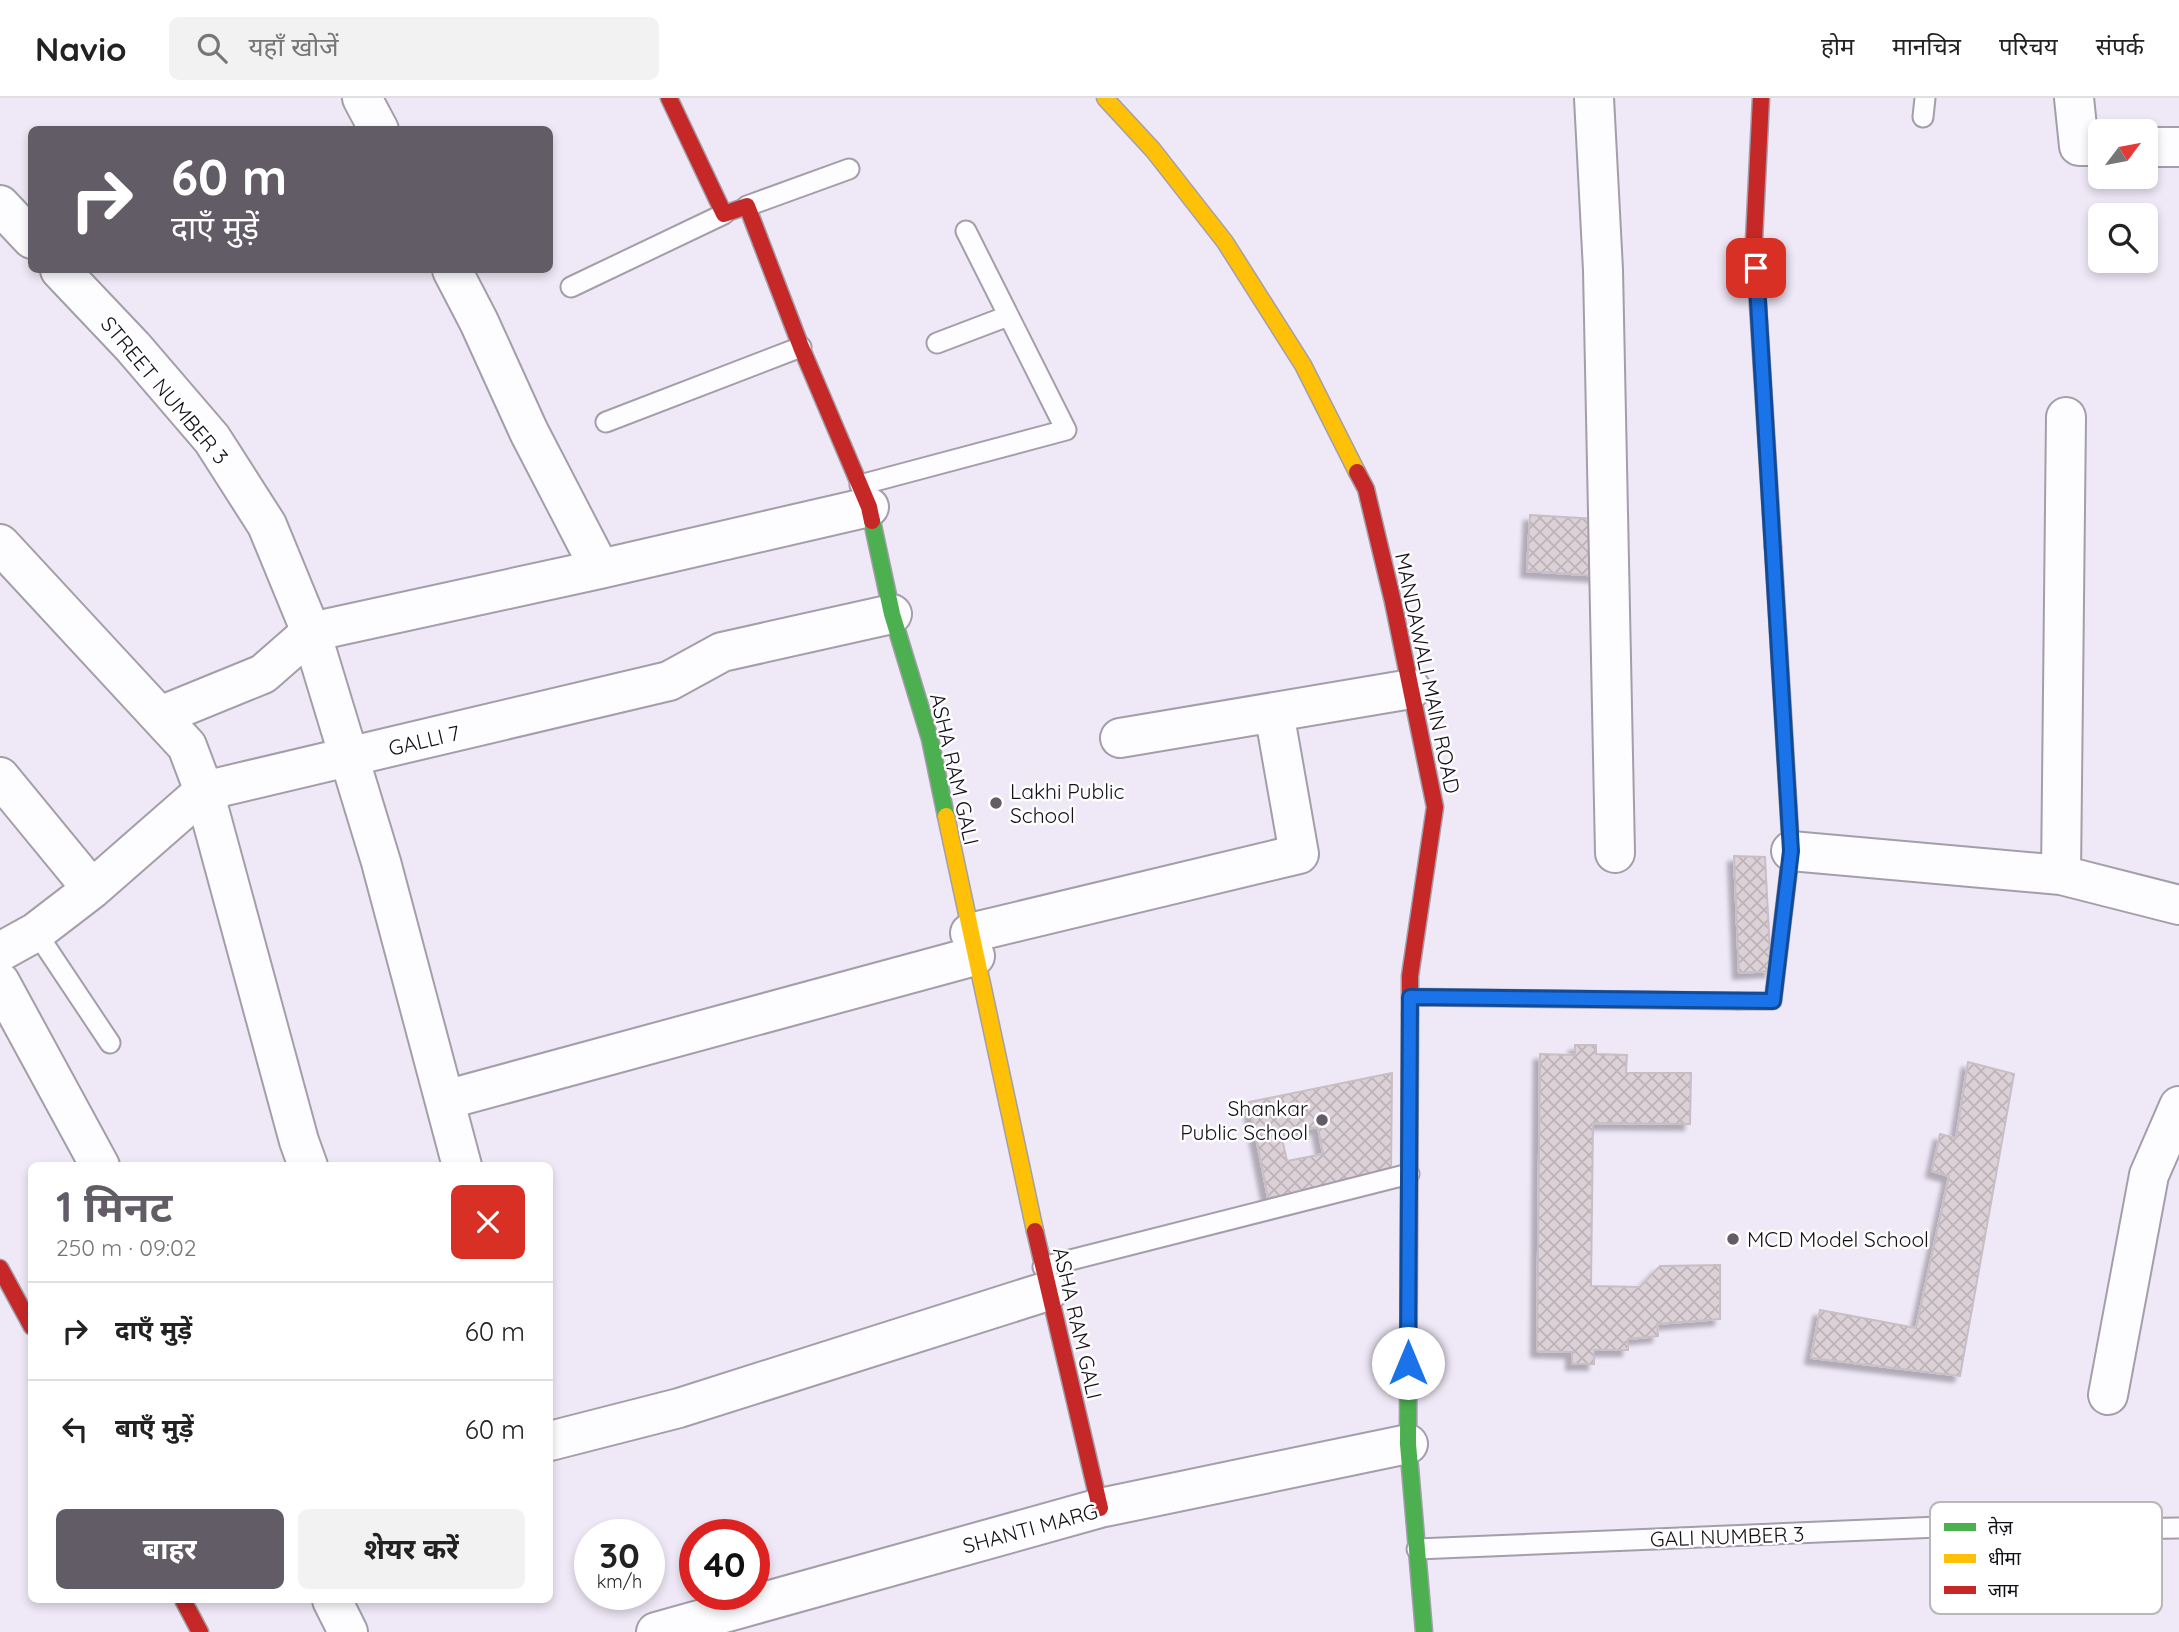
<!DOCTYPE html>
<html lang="hi">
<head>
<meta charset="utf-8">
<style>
	:root { --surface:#fff; --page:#f2f2f2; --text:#222; --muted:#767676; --line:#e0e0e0; --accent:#615c66 }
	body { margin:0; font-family:Quicksand,"Noto Sans Devanagari",sans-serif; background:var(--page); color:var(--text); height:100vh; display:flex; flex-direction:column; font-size:26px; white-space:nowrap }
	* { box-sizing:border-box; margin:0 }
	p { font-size:23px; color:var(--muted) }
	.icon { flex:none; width:38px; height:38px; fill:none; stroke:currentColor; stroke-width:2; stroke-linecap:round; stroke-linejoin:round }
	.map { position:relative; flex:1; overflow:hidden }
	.drawer { position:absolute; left:28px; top:1064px; width:525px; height:441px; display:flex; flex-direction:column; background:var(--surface); border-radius:10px; box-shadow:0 4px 10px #0003 }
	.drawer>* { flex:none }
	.hud { position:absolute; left:28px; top:28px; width:525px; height:147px; border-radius:10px; box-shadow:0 4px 10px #0003; background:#615c66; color:#fff; overflow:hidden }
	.needle { width:46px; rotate:58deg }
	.controls { position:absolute; left:2088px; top:21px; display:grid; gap:14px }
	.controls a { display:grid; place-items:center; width:70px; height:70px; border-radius:10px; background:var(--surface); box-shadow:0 4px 10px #0003; font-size:35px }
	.speed { position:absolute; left:574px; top:1421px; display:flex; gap:14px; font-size:35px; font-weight:700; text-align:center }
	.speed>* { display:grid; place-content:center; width:91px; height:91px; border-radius:50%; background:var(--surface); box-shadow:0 4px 10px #0003; line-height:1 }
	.speed small { font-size:18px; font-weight:400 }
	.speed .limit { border:10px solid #d22; background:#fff; color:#111 }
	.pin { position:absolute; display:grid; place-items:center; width:60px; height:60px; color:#fff; margin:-30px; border-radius:14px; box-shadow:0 4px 10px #0006 }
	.me { position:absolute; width:77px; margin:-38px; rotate:0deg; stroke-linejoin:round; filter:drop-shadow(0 0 5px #0008) }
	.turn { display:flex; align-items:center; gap:24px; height:147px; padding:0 28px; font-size:32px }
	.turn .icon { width:91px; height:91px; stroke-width:2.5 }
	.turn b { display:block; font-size:49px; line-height:60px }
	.round { display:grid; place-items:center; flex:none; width:74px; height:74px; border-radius:10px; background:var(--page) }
	.overview { display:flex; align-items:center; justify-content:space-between; height:119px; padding:0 28px }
	h1 { font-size:42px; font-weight:700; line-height:52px; color:var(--accent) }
	.action { display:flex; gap:14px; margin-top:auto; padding:14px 28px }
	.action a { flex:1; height:80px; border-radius:10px; background:var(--accent); color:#fff; font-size:28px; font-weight:700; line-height:80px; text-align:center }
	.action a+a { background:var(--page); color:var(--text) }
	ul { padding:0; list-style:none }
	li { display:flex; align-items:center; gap:21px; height:98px; padding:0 28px; border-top:2px solid var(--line) }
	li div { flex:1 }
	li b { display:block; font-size:26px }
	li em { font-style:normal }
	header { display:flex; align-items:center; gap:42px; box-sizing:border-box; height:98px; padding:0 35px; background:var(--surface); border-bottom:2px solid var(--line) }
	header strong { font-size:33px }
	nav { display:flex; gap:38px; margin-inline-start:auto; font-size:24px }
	.search { width:490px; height:63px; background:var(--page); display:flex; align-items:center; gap:18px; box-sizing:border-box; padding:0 24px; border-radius:10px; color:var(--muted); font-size:26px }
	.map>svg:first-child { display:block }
	.building { fill:url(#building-cross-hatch); stroke:#c8bfc5; stroke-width:2; fill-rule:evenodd; filter:url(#shadow) }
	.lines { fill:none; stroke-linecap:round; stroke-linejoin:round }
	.lane-casing { stroke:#a39ea9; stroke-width:23 }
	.street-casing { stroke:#a39ea9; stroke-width:42 }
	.fast-casing { stroke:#a39ea9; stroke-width:19 }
	.slow-casing { stroke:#a39ea9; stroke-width:19 }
	.jam-casing { stroke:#a39ea9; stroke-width:19 }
	.lane { stroke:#fdfcfe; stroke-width:19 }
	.street { stroke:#fdfcfe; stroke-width:38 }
	.fast { stroke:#4caf50; stroke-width:16 }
	.slow { stroke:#ffc107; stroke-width:16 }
	.jam { stroke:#c62828; stroke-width:16 }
	.route-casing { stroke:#114b97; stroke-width:18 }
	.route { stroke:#1a73e8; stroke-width:12 }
	.poi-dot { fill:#615c66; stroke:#fff; stroke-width:2.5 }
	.labels { text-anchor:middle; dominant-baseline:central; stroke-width:5; stroke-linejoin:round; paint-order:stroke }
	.street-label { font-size:21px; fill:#141018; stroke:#fff }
	.poi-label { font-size:21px; fill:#141018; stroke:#fff; text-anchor:start }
	.key { fill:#fff; stroke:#b8b7ba; stroke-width:2 }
	.key-label { font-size:19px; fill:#141018 }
</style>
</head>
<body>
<header>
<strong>Navio</strong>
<div class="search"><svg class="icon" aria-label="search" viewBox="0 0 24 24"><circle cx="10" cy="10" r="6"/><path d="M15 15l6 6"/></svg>यहाँ खोजें</div>
<nav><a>होम</a><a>मानचित्र</a><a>परिचय</a><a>संपर्क</a></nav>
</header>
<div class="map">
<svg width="2179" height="1534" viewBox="0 0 2179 1534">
	<defs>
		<pattern id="building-cross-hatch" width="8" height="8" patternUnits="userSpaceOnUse" patternTransform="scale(1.75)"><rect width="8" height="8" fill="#dcd1d7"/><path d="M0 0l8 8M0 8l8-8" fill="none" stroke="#bcb2b8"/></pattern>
		<filter id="shadow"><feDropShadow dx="-6" dy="6" stdDeviation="2" flood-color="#0004"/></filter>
	</defs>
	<rect width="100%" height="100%" fill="#efe8f7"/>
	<path class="building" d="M1530,417L1596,421L1599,478L1527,473Z
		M1734,758L1765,759L1771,873L1739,875Z
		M1575,947H1596V956L1627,957L1626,975H1691L1690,1026L1593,1025L1591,1188L1640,1189L1660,1168L1720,1167V1221L1657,1226L1658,1238L1628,1241V1252H1594V1266H1572V1254L1537,1253L1540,956L1575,957Z
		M1968,964L2014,976L1960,1278L1811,1260L1820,1212L1916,1230L1949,1078L1932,1073L1940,1036L1956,1040Z
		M1392,975L1391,1076L1268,1100L1249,1004ZM1318,1029L1323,1056L1287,1063L1281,1036Z"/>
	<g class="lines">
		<g class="lane-casing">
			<path id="lane" d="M1923,19L1925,0
				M747,108L849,71
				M571,189L724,116
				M937,245L1008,218
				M606,324L801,249
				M860,387L1066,332L966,133
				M36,834L110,945
				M1043,1169L1409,1076
				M2116,1431L2179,1430
				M1417,1451L2036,1425"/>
		</g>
		<g class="street-casing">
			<path id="street" d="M362,0L379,32
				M1594,0L1603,172L1615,755
				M2074,0L2079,48H2100
				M2146,49H2179
				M0,107L32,141
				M60,172L133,249L212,341L267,427L311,534L349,659L381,764L462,1068
				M452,172L479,224L529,334L600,471
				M0,446L187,648L204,693L299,1043L308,1068
				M160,618L263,576L311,534L600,471L869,409
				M1120,640L1411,591
				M0,679L92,791
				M1791,753L2061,777L2179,807
				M2061,777L2066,319
				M970,835L1299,756L1274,614
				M0,854L36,834L92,791L204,693L669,583L722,554L892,516
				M0,884L100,1068
				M445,1002L975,858
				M2108,1297L2149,1077L2179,1008
				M550,1343L679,1310L1048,1193
				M332,1502L348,1534
				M656,1534L1100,1410L1408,1346"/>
		</g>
		<g class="fast-casing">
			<path id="fast" d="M872,423L892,516L930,641L946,718
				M1410,916L1408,1346L1424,1534"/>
		</g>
		<g class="slow-casing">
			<path id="slow" d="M1105,0L1153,52L1225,144L1303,267L1357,374
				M946,718L1035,1133
				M1738,903H1773L1791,753L1773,449"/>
		</g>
		<g class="jam-casing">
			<path id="jam" d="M669,0L724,116L747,108L801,249L869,409L872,423
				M1761,0L1754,142L1773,449
				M1357,374L1366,391L1393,504L1435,709L1410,878V916
				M1410,899L1738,903
				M1035,1133L1100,1410
				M0,1170L32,1229
				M183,1502L200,1534"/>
		</g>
		<use href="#lane" class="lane"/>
		<use href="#street" class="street"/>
		<use href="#fast" class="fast"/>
		<use href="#slow" class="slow"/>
		<use href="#jam" class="jam"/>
	</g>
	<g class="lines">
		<g class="route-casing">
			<path id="route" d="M1408,1265L1410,899L1773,903L1791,753L1756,170"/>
		</g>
		<use href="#route" class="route"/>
	</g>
	<g class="poi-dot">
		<circle cx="996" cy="705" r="7"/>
		<circle cx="1322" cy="1022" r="7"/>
		<circle cx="1733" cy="1141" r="7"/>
	</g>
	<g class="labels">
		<g class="street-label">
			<text transform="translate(165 292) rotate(50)">STREET NUMBER 3</text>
			<text transform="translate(1428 575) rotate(78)">MANDAWALI MAIN ROAD</text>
			<text transform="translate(424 642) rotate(-13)">GALLI 7</text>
			<text transform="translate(955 671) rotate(77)">ASHA RAM GALI</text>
			<text transform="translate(1078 1225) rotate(77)">ASHA RAM GALI</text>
			<text transform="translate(1030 1430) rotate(-15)">SHANTI MARG</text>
			<text transform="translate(1727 1438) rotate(-2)">GALI NUMBER 3</text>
		</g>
		<g class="poi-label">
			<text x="1010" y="693">Lakhi Public<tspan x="1010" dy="24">School</tspan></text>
			<text x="1308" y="1010" text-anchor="end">Shankar<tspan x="1308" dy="24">Public School</tspan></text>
			<text x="1747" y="1141">MCD Model School</text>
		</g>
	</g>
	<rect x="1930" y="1404" width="232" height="112" rx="10" class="key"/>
	<rect x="1944" y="1425" width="32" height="8" fill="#4caf50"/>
	<rect x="1944" y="1456" width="32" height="9" fill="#ffc107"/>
	<rect x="1944" y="1488" width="32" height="8" fill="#c62828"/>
	<g class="key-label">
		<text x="1988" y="1436">तेज़</text>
		<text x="1988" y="1467">धीमा</text>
		<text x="1988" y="1499">जाम</text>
	</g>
</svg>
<div class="controls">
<a><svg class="needle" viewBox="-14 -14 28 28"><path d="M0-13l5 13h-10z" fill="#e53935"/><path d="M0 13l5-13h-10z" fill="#767676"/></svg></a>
<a><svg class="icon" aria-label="search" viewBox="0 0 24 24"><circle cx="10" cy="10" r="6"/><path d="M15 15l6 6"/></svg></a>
</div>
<div class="speed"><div>30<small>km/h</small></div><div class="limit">40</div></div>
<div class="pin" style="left:1756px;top:170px;background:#d93025"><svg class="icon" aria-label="arrive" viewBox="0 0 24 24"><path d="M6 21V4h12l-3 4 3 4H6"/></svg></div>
<svg class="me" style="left:1408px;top:1265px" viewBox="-20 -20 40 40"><circle r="19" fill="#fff"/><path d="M0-13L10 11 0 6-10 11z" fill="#1a73e8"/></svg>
<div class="hud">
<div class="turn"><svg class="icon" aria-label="right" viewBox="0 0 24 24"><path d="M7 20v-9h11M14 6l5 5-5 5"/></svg><div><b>60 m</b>दाएँ मुड़ें</div></div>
</div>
<section class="drawer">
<div class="overview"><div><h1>1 मिनट</h1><p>250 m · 09:02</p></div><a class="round" style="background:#d93025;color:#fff"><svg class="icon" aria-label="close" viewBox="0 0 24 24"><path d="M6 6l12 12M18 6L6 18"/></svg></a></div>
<ul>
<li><svg class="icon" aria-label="right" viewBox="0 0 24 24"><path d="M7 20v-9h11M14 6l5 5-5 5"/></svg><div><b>दाएँ मुड़ें</b></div><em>60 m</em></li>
<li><svg class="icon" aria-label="left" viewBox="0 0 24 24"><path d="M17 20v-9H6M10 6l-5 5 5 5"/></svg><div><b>बाएँ मुड़ें</b></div><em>60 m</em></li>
</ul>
<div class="action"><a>बाहर</a><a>शेयर करें</a></div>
</section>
</div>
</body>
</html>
